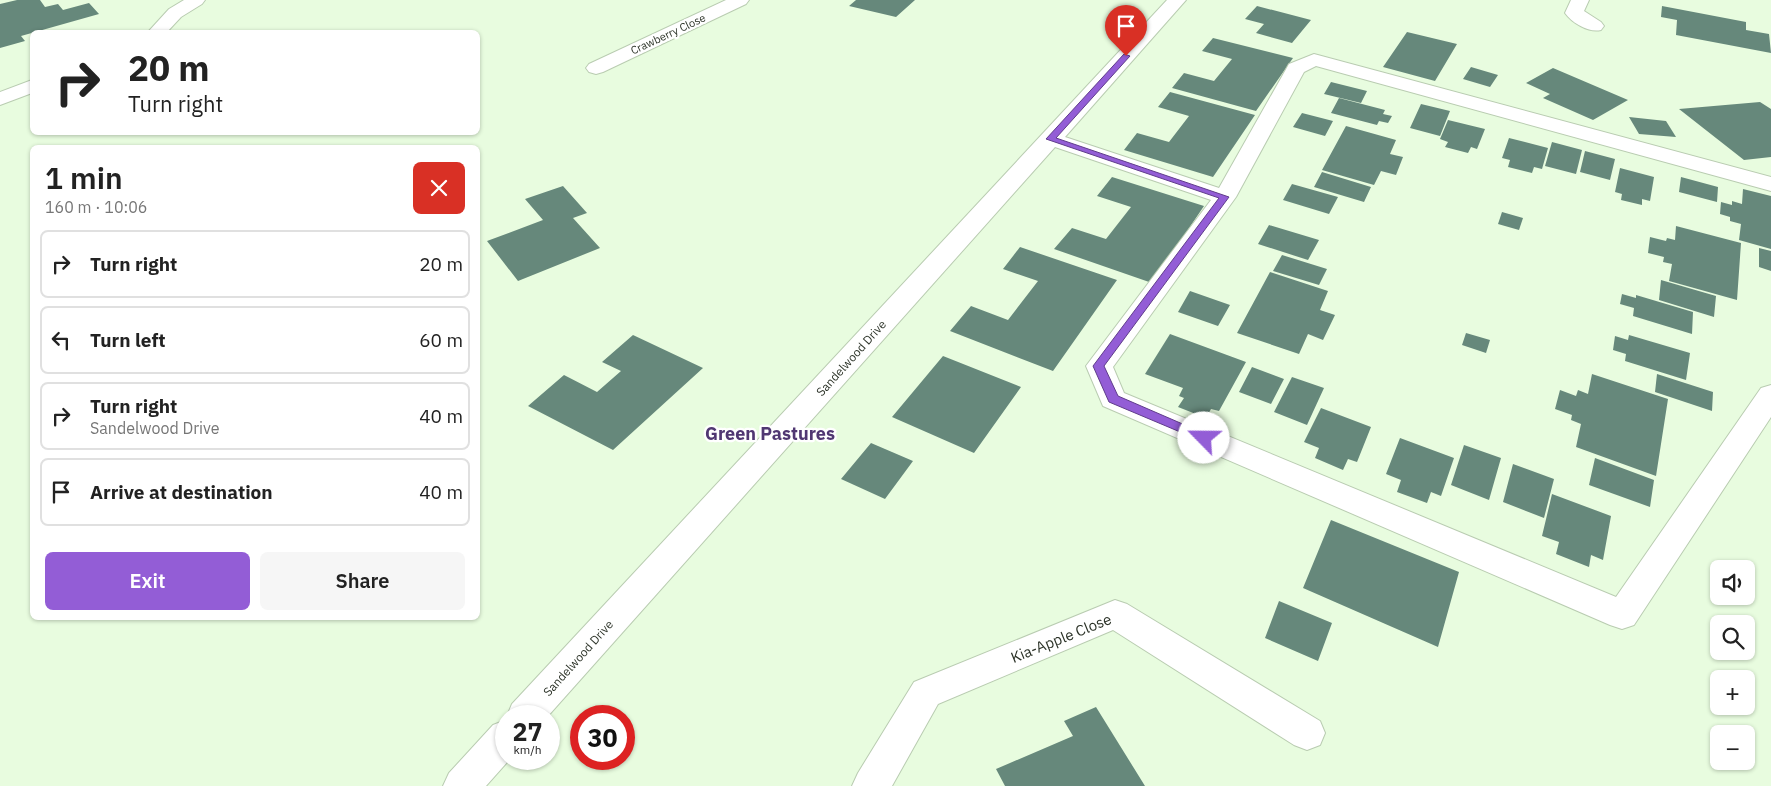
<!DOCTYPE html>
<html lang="en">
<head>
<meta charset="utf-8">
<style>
	:root { --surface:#fff; --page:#f6f6f6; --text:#222; --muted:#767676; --line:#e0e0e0; --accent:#935dd6 }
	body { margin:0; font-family:"IBM Plex Sans",sans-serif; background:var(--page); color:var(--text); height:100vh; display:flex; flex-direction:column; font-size:19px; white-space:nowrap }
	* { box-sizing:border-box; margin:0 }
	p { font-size:16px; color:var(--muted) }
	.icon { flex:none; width:28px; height:28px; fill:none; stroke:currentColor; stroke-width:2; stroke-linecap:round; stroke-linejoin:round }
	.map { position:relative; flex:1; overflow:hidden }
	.side { position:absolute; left:30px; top:145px; width:450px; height:475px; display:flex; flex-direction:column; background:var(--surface); border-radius:8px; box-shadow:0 1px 4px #0004 }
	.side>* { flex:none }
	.hud { position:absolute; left:30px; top:30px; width:450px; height:105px; border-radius:8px; box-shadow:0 1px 4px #0004; background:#fff; color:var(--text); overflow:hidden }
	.fabs { position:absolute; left:1710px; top:560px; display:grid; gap:10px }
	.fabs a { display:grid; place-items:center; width:45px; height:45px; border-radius:8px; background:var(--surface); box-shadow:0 1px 4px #0004; font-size:25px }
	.speed { position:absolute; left:495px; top:705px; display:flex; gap:10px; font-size:25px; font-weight:700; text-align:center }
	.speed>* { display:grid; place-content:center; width:65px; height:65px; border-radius:50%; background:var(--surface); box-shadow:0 1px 4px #0004; line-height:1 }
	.speed small { font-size:12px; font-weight:400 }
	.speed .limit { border:8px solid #d22; background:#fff; color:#111 }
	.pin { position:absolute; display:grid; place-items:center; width:42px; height:42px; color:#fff; margin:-51px -21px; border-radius:50% 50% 50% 0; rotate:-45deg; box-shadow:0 0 5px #0007 }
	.pin .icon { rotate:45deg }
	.me { position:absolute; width:55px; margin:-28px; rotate:293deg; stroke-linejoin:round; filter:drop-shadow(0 0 4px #0008) }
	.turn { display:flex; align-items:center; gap:18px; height:105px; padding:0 15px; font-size:22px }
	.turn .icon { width:65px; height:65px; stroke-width:2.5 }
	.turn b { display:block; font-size:35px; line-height:42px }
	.round { display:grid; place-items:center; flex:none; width:52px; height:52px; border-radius:8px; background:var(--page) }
	.overview { display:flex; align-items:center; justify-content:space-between; height:85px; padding:0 15px }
	h1 { font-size:30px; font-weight:600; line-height:38px }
	.cta { display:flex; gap:10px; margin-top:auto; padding:10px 15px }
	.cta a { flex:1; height:58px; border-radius:8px; background:var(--accent); color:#fff; font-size:20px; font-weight:600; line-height:58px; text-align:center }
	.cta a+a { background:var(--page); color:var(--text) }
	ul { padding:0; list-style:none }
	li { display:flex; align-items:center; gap:15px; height:68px; margin:0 10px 8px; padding:0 5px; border:2px solid var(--line); border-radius:8px }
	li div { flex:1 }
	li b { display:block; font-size:19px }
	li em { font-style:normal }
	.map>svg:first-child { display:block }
	.building { fill:#66887b }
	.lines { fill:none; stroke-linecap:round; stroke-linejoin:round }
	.minor-casing { stroke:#b9ccb1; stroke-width:2 }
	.minor { fill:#fff; fill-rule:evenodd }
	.route { fill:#935dd6; stroke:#603c8b }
	.labels { text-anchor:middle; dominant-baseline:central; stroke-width:4.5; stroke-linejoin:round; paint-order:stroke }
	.far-street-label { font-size:11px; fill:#2b3227; stroke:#fff }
	.street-label { font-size:12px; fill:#2b3227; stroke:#fff }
	.near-street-label { font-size:15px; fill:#2b3227; stroke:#fff }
	.district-label { font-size:18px; font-weight:bold; fill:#503772; stroke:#fff }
</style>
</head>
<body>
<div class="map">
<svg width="1771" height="786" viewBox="0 0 1771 786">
	<rect width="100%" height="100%" fill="#e8fcdf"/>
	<path class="building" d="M17,0H40L45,7L58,4L63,10L89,3L99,14L21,36L25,41L0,48V4Z
		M856,0H915L896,17L849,6Z
		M1257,6L1311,20L1292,43L1256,33L1264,24L1245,19Z
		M1662,6L1746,22V30L1769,34L1771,53L1676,35L1677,20L1661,17Z
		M1407,32L1457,44L1435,81L1383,67Z
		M1213,38L1293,58L1256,111L1172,88L1184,73L1214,81L1232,59L1202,51Z
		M1471,67L1498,75L1490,87L1463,79Z
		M1553,68L1628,100L1593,120L1543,98L1550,94L1526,83Z
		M1331,82L1367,91L1361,103L1324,94Z
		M1170,92L1255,115L1213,177L1124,150L1137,133L1169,142L1189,116L1158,107Z
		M1339,98L1385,110L1383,114L1392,116L1388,123L1379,121L1377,125L1331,113Z
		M1760,102L1771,109V157L1744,160L1679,109Z
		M1421,104L1450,111L1440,136L1410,128Z
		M1302,113L1333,121L1325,136L1293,127Z
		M1629,117L1666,121L1676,137L1639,134Z
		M1448,120L1485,129L1477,149L1471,147L1468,153L1445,147L1448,142L1440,139Z
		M1346,126L1396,140L1390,154L1403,157L1396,175L1381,171L1374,185L1322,170Z
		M1509,138L1548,148L1542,169L1534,167L1532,173L1508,167L1510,160L1502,158Z
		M1552,142L1582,150L1576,174L1545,166Z
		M1585,151L1615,159L1610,180L1580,172Z
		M1620,168L1654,177L1650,201L1642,199V205L1621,200L1622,194L1615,192Z
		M1322,172L1371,187L1364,202L1314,187Z
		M1112,177L1204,206L1152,283L1054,249L1072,228L1106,239L1131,207L1097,196Z
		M1681,177L1718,187L1717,202L1679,192Z
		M1292,184L1338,197L1329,214L1283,200Z
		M563,186L587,213L573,218L600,248L518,281L487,241L543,220L525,199Z
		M1743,189L1771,196V249L1739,240L1741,224L1730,221V217L1720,214L1721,202L1732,205V201L1742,204Z
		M1502,212L1523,218L1519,230L1498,224Z
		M1269,225L1319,240L1308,260L1258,244Z
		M1676,226L1741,243L1737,300L1669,281L1672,264L1663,262L1664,257L1648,253L1650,237L1666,241L1667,238L1675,240Z
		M1020,247L1117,280L1053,371L950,331L971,306L1008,320L1038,281L1003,269Z
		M1759,248L1771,251V271L1759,267Z
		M1282,255L1327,269L1319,285L1273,271Z
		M1270,272L1328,291L1320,310L1335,315L1323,340L1308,334L1299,354L1237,333Z
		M1661,280L1716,296L1714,317L1659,300Z
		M1190,291L1230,305L1218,326L1178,312Z
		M1622,294L1636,298V295L1693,312L1692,334L1633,316L1634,308L1620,304Z
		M1466,333L1490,340L1486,353L1462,345Z
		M1170,334L1246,362L1219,411L1211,409L1206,418L1178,407L1184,398L1179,396L1183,388L1145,374Z
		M633,335L703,368L613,450L528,406L564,375L597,392L621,371L602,362Z
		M1629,335L1690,353L1686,380L1625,361L1626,354L1613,350L1615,336L1628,340Z
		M943,356L1021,387L974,453L892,417Z
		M1252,367L1284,379L1271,404L1239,392Z
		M1592,374L1668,399L1656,476L1576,447L1581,424L1571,420L1572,415L1555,409L1560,390L1576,396L1578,390L1588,394Z
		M1657,374L1713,392L1712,411L1655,392Z
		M1292,377L1324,388L1307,425L1274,412Z
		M1321,408L1371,427L1357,462L1348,459L1343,470L1315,458L1319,448L1304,442Z
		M1400,438L1454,458L1441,496L1431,492L1427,503L1397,492L1401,480L1386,474Z
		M871,443L913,461L885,499L841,479Z
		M1464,445L1501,458L1489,500L1451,485Z
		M1595,458L1654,480L1650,507L1589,485Z
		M1513,464L1554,479L1544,518L1503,502Z
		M1552,494L1611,516L1603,560L1591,555L1589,567L1556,554L1559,542L1542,536Z
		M1331,520L1459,572L1438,647L1303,588Z
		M1279,601L1332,623L1318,661L1265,638Z
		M1096,707L1145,786H1005L996,769L1073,736L1064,721Z"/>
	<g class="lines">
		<g class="minor-casing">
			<path id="minor" d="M184,0H205L202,4L181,17L167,32H148L169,9Z
				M726,0H749L746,4L603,72L596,74L589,72L586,68L589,64Z
				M1167,0H1186L1065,137L1219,188L1289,64L1314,54L1771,177V191L1316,66L1304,72L1236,197L1113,367L1124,393L1616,597L1761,388L1771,385V417L1634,625L1622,629L1610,625L1103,406L1086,366L1211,200L1055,147L548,716H507L512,704Z
				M1571,0H1589L1584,11L1601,22L1604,26L1601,30C1589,33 1572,23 1565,13Z
				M32,80V93L0,105V92Z
				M1115,600L1127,604L1320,721L1325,733L1320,745L1307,750L1294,745L1113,630L938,704L892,786H852L858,773L914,682Z
				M506,720V759H510L486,786H443L449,773L493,725Z"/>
		</g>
		<use href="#minor" class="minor"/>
	</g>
	<path class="route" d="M1124,54L1130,56L1056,138L1229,197L1104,366L1118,396L1208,435L1210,438L1204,442L1109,402L1093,366L1219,198L1046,139Z"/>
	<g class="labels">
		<g class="far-street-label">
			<text transform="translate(668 34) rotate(-25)">Crawberry Close</text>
		</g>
		<g class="street-label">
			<text transform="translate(851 358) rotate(-48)">Sandelwood Drive</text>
			<text transform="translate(578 658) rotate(-48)">Sandelwood Drive</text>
		</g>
		<g class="near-street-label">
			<text transform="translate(1061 638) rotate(-22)">Kia-Apple Close</text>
		</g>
		<g class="district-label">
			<text x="770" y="433">Green Pastures</text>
		</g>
	</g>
</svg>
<div class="fabs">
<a><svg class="icon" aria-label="sound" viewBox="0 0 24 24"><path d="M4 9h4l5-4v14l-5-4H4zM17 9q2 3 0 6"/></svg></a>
<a><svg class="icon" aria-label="search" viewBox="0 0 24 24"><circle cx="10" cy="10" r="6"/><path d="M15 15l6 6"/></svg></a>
<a>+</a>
<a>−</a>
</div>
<div class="speed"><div>27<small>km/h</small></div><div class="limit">30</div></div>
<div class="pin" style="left:1126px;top:56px;background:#d93025"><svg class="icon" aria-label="arrive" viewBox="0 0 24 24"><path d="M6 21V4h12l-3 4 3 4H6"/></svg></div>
<svg class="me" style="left:1204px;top:438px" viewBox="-20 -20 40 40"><circle r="19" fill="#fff"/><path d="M0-13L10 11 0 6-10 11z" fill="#935dd6"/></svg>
<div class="hud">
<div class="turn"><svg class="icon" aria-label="right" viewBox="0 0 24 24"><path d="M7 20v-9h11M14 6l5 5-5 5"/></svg><div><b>20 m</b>Turn right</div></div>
</div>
<section class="side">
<div class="overview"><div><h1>1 min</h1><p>160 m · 10:06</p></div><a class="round" style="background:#d93025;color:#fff"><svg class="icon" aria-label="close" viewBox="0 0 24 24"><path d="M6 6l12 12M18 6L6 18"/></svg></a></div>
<ul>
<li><svg class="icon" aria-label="right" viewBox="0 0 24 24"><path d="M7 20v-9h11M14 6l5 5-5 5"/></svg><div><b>Turn right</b></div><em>20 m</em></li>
<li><svg class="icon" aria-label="left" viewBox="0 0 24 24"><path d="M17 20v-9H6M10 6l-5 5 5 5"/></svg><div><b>Turn left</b></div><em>60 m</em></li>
<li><svg class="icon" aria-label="right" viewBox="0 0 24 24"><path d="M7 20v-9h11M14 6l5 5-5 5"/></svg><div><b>Turn right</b><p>Sandelwood Drive</p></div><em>40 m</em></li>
<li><svg class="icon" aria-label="arrive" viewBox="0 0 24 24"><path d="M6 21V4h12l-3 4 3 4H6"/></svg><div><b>Arrive at destination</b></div><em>40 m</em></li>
</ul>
<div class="cta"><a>Exit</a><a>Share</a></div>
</section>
</div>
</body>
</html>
